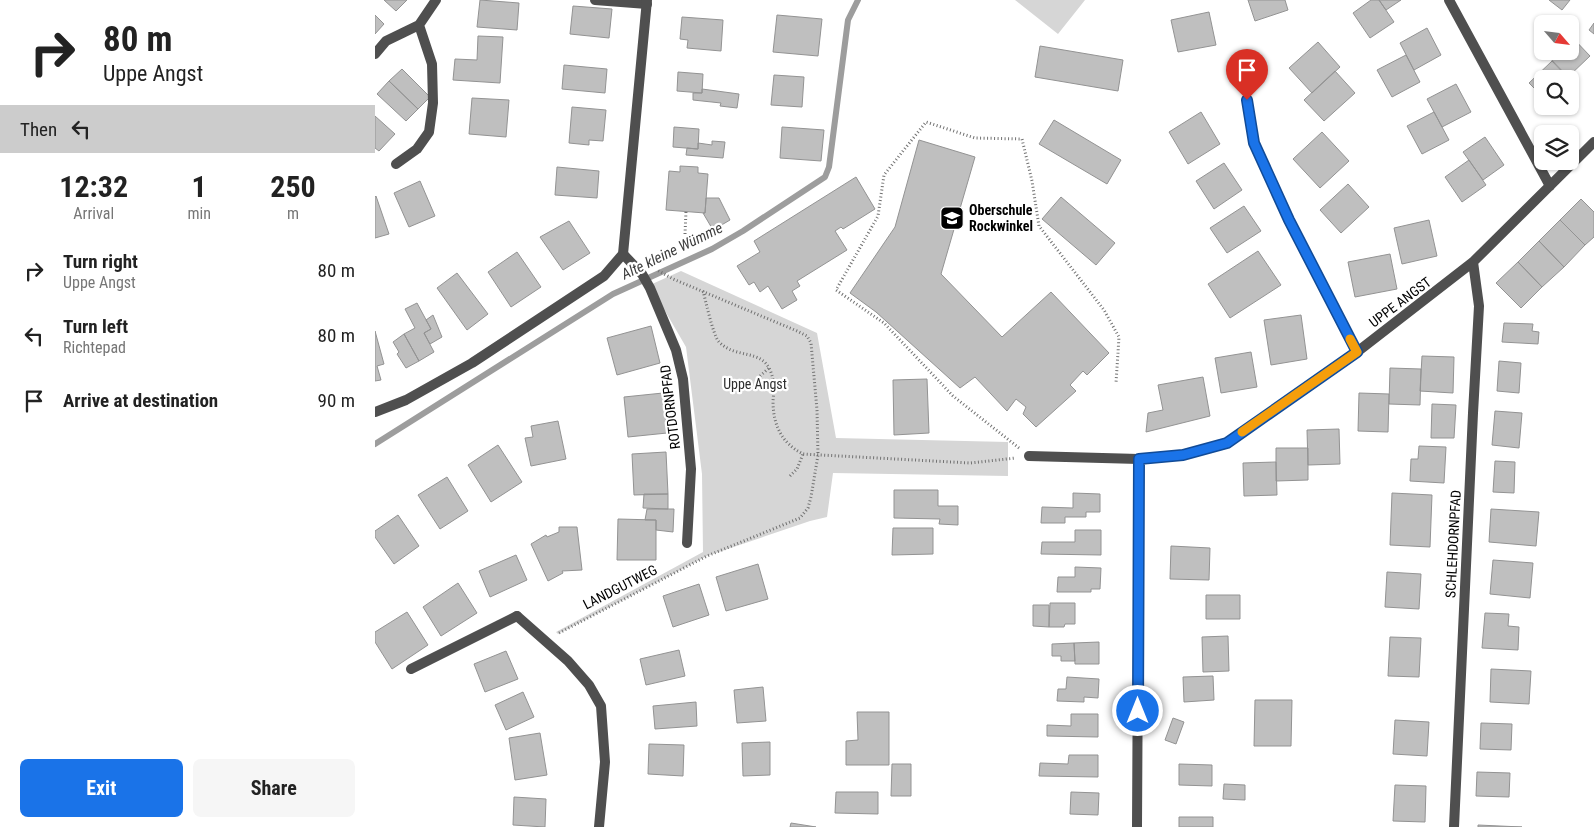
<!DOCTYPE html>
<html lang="en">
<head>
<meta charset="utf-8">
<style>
	:root { --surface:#fff; --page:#f6f6f6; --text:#222; --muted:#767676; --accent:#1a73e8 }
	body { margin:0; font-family:"Roboto Condensed",sans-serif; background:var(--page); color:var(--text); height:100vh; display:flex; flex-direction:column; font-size:19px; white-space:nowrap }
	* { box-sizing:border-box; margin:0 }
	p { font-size:16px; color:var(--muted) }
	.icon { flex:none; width:28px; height:28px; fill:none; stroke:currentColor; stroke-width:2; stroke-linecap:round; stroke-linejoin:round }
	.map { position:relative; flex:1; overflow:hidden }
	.drawer { display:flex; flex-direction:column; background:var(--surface); width:375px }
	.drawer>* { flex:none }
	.top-card { background:#fff; color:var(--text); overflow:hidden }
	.needle { width:32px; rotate:118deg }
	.buttons { position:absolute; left:1159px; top:15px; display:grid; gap:10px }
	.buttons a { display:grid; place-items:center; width:45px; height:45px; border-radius:8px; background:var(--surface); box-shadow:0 1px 4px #0004; font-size:25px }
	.pin { position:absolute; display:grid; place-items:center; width:42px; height:42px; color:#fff; margin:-51px -21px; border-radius:50% 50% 50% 0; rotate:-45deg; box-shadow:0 0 5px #0007 }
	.pin .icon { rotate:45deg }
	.me { position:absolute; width:55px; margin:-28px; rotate:0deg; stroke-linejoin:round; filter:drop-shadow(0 0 4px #0008) }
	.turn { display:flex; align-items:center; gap:18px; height:105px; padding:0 20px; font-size:22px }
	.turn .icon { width:65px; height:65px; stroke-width:2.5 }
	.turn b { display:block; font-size:35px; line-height:42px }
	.then { display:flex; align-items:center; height:48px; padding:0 20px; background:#0003; gap:10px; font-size:19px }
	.eta { display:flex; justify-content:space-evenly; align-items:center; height:85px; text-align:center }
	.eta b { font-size:30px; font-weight:700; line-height:35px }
	.cta { display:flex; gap:10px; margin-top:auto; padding:10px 20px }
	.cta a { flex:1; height:58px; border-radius:8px; background:var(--accent); color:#fff; font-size:20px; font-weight:700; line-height:58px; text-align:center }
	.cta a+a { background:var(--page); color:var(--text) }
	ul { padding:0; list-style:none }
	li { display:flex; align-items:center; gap:15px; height:65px; padding:0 20px }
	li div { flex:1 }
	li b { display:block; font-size:19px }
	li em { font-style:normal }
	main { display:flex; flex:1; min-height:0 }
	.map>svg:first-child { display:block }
	.green { fill:#d6d6d6 }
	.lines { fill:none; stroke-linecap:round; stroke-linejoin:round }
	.stream { stroke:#9d9d9d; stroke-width:6 }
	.building { fill:#bfbfbf; stroke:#939393 }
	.path { stroke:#717171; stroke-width:3; stroke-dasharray:1 2.5; stroke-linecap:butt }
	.lane { stroke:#4f4f4f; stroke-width:10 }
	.street { stroke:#4f4f4f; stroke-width:10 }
	.route-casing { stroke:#114b97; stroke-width:12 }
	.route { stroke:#1a73e8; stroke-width:9 }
	.slow { stroke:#f59e0b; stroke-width:9 }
	.labels { text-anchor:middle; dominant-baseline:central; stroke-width:4.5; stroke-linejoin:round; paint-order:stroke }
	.poi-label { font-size:14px; font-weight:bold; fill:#000; stroke:#fff; text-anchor:start }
	.street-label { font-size:14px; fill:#000; stroke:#fff }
	.park-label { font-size:14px; fill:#2d2d2d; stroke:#fff }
	.water-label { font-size:15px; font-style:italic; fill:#3e3e3e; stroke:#fff }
</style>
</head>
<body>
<main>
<section class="drawer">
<div class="top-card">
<div class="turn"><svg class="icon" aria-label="right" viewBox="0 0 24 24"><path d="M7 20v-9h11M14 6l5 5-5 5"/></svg><div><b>80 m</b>Uppe Angst</div></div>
<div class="then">Then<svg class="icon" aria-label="left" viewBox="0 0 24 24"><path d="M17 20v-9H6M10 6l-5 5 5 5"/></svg></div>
</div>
<div class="eta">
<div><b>12:32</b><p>Arrival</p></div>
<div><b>1</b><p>min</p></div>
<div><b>250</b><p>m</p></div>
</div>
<ul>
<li><svg class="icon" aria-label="right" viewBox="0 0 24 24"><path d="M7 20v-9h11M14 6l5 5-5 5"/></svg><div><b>Turn right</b><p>Uppe Angst</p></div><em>80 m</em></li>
<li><svg class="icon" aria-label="left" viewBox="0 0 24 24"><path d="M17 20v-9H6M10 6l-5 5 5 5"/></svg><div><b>Turn left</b><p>Richtepad</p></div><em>80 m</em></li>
<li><svg class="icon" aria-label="arrive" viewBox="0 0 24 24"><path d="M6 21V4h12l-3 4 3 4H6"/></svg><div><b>Arrive at destination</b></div><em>90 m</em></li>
</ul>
<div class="cta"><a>Exit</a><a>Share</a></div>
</section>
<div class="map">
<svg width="1219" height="827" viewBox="0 0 1219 827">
	<rect width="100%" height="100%" fill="#fff"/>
	<path class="green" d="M640,0H710L683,34Z
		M306,271L442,333L461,438L633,442V476L458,473L452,517L435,521L332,556L183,634L181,632L328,552L327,474L311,347L275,285Z"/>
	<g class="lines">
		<path class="stream" d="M0,444L238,294L337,249L368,231L450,177L454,167L473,20L483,0"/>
	</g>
	<path class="building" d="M9,0H32L21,11Z
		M105,0L144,3L142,30L102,27Z
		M873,0H910L913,10L880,21Z
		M996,0H1004L1019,22L995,38L978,13Z
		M1004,0H1026L1011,10Z
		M1174,0H1195L1187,10Z
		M198,6L237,9L234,38L195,34Z
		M834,12L841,45L803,52L796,20Z
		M0,15L9,24L0,34Z
		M402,15L447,19L443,56L398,52Z
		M307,17L348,20L346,51L312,48L313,40L305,39Z
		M1219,23V34L1214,30Z
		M1052,28L1066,55L1039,70L1025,43Z
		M1195,35L1215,56L1193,77L1171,54L1174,51H1195Z
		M103,36L128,37L125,83L78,80L80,59L102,60Z
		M943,42L965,67L937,93L914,68Z
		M665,46L748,60L743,91L660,77Z
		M1031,55L1045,82L1017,97L1002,70Z
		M1177,61L1194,79H1168V97L1154,83Z
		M189,65L232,69L230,93L187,89Z
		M27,69L55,97L43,109L14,81Z
		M960,71L980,93L949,121L929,100Z
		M303,72L328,74L327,93L302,91Z
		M399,75L429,77L427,107L396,105Z
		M14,81L43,109L31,121L2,94Z
		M1081,84L1096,112L1067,127L1052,99Z
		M327,89L364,94L362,108L345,106L346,103L318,100V93H327Z
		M97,98L134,100L131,137L94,134Z
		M197,107L231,110L228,141L214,140V145L194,143Z
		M826,112L845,144L813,164L794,132Z
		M1059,112L1074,140L1047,154L1032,126Z
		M0,116L20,134L4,151L0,148Z
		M679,120L746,160L732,184L664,144Z
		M299,127L324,129L323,149L298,147Z
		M407,127L449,130L446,161L405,158Z
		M947,132L974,161L945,188L918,159Z
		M1110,137L1129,165L1108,180L1088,152Z
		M544,140L600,157L566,274L627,337L676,292L734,353L712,375L708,371L695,385L701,391L661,427L648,414L651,407L641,399L632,411L600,377L585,388L501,312L475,293L520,227Z
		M337,141L350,142L348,158L311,155L312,148L323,149V143L337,145Z
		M1094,160L1111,185L1087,202L1070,177Z
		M849,163L867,190L839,209L821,181Z
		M305,166L323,167V173L333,174L330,213L291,210L294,171L305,172Z
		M182,167L224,171L222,198L180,195Z
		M481,177L500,209L468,229L466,227L460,231L472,250L422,281L425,286L417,291L422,300L407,309L393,286L385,292L379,282L374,285L362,266L385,252L379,241Z
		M45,181L60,216L34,227L19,193Z
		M973,184L994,207L966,233L945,210Z
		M1,196L14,234L0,238V197Z
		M686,197L740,243L721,265L667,219Z
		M331,198H344L355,220L338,230L328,213H330Z
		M1206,199L1219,212V237L1210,245L1185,220Z
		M869,206L886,231L852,253L835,228Z
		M1054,220L1062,256L1027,264L1019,228Z
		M1185,220L1210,245L1189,267L1164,241Z
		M194,221L215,253L188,270L165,237Z
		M1164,241L1189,267L1167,287L1143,262Z
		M883,251L906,285L855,318L833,284Z
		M142,252L166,287L136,307L113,272Z
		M1015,254L1022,289L980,297L973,262Z
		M1143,262L1167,287L1146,308L1121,283Z
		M82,273L113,314L92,330L62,288Z
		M42,303L56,329L49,333L59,352L44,361L29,334L40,328L30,309Z
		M58,315L67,337L55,344L49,333L56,329L51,320Z
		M926,315L932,359L896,365L889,320Z
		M1129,323L1158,324L1157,331L1164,332L1163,344L1127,342Z
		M276,326L285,363L242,375L232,338Z
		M0,331L9,364L2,366L6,380L0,381Z
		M29,334L44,361L31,368L22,354L24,352L18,342Z
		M876,352L882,387L846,393L840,358Z
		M1047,356L1079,357L1078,393L1045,391Z
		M1124,361L1146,363L1144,393L1122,391Z
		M1015,368L1046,369L1045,405L1014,404Z
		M828,377L835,416L771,432L773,413L788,410L783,385Z
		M552,379L554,433L519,435L518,380Z
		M288,393L292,433L253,437L249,397Z
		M984,393L1014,394L1013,432L983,431Z
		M1057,404L1081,405L1079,438H1056Z
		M1120,411L1147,413L1144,448L1117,445Z
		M183,421L191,459L156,466L150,438L158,437L156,426Z
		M964,429L965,464L933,465L932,430Z
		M123,445L147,482L116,502L93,465Z
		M1044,446L1071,447L1069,483L1035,481L1036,459H1043Z
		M901,448H933V480L901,481Z
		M291,452L293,494L259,495L257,454Z
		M1120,461L1140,462L1139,493L1118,492Z
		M901,462L902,495L869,496L868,463Z
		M72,477L93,511L65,529L43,495Z
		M519,490H563V506H583V525L564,524L565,519L519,518Z
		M698,493L725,494V512H711V517H690V523H666L667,507L698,508Z
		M1017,493L1057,495L1055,547L1015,545Z
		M269,494H293V509L268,508Z
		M272,509H299L298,532L281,530V520H270Z
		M1116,509L1164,512L1161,546L1114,542Z
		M23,515L44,546L19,564L0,537V531Z
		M243,519L281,520V560H242Z
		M184,527H202L207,570L187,571L188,573L173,581L156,544L171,535L172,537L184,532Z
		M518,528H558V554L517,555Z
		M700,530H726V555L666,554L667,542H700Z
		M796,546L835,548L834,580L795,579Z
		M141,555L152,580L115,597L104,571Z
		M1118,560L1158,563L1155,598L1115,594Z
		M383,564L393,599L351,611L341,577Z
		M700,567L726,568L725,589H716V592H682L683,577H700Z
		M1012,572L1046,574L1044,609L1010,607Z
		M83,583L102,613L66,636L48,607Z
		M324,584L334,615L298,627L288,596Z
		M831,595H865V619H831Z
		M675,603H700V624H690L689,627H674Z
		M658,605H674V627L658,626Z
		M32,612L53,645L17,669L0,642V632Z
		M1110,613L1134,614L1133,626L1144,627L1143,650L1107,648Z
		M853,636L854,671L828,672L827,637Z
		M1015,637L1046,638L1044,677L1013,676Z
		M724,642V664H700L699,643Z
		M699,643L700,661H686V656H677V644Z
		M304,650L310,676L271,685L265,659Z
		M131,651L143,679L110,692L99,664Z
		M1116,669L1156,671L1154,704L1115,702Z
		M838,676L839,700L809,702L808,677Z
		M692,677L724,679L723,698L709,697V702L682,701L683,689H691Z
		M388,687L391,721L362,723L359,690Z
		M148,692L159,717L131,730L120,705Z
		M880,700H917L916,746H879Z
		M321,702L322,726L280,729L278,706Z
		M482,712H514V765H471V741L483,740Z
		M696,714H723V737L672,736V725L696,726Z
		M798,718L809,722L801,744L790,740Z
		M1020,720L1054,722L1052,756L1018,754Z
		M1106,723L1137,724L1136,750L1105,749Z
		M165,733L172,775L140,780L134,738Z
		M395,742V775L368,776L367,743Z
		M274,744L309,745L308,776L273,774Z
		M694,755H723V777L664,776L665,763L693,764Z
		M517,764H536V796H516Z
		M804,764L837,765V786L804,785Z
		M1102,772L1135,773L1134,797L1101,796Z
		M849,784L870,785V800L848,799Z
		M1020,785L1051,786L1050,822L1018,821Z
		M461,792H503V814L460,813Z
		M696,792L724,793L723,815L695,814Z
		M139,797L171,799L170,827L138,825Z
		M804,817H838V827H804Z
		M416,823L441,827H415Z
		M1103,825L1147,827H1103Z"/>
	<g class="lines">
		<path class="path" d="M310,234L311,211
			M328,291C331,302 338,335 344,342C361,359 386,349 395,370C400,381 399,390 398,401C398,424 406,443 428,454L595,463L641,458
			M385,376L394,368
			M644,448L578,396L509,323L461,290L503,216L509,175L551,122L600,138L647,139L657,181L664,226L729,310L744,337L741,383
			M415,476L422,469L428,454
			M184,633L332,556L425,518L433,508L436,497L443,455L442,410L436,343L432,336L422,331L298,279L282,270"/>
		<path class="lane" d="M220,0L272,4
			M0,54L11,41L44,25L61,0
			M21,164L42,149L54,132L58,103L57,64L44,25
			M248,254L267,274L275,288L301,350L308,379L316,469L312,543
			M654,456L764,459
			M36,669L142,616"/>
		<path class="street" d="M1074,0L1175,186
			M872,100L879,143L914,220L982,352
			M0,412L31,400L97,363L229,276L248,254L272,0
			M142,616L193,661L214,685L226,706L230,762L224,827
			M762,827L764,459L807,455L852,443L982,352L1098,262L1219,142
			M1079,827L1098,413L1104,306L1098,262"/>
	</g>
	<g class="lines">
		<g class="route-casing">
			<path id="route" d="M763,711L764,459L808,455L852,443L982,352L914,220L879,143L872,100"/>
		</g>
		<use href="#route" class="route"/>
		<path class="slow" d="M867,432L982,352L975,339"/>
	</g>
	<defs>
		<g id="school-square" transform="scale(1.25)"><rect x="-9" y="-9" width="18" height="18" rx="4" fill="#000" stroke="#fff"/><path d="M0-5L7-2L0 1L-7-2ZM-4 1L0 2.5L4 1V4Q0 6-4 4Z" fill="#fff"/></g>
	</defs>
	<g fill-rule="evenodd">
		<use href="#school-square" x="577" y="218"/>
	</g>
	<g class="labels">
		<g class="poi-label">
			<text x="594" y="210">Oberschule<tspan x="594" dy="16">Rockwinkel</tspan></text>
		</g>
		<g class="street-label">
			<text transform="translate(1025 302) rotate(-37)">UPPE ANGST</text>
			<text transform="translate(295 407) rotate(-97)">ROTDORNPFAD</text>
			<text transform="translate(1078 544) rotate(-87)">SCHLEHDORNPFAD</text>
			<text transform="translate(245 587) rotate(-27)">LANDGUTWEG</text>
		</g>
		<g class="park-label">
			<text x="380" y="384">Uppe Angst</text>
		</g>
		<g class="water-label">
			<text transform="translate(297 251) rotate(-26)">Alte kleine Wümme</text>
		</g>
	</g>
</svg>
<div class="buttons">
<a><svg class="needle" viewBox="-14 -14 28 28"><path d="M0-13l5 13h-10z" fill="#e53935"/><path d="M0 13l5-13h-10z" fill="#767676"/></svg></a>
<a><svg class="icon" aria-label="search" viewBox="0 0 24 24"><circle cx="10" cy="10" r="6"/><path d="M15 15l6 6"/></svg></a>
<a><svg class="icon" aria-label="layers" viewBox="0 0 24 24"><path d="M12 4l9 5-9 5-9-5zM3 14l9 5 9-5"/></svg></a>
</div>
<div class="pin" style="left:872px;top:100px;background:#d93025"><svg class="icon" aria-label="arrive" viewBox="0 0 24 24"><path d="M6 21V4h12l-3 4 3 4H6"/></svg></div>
<svg class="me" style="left:763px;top:711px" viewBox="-20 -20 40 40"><circle r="17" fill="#1a73e8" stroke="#fff" stroke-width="3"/><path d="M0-11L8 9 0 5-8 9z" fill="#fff"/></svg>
</div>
</main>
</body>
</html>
